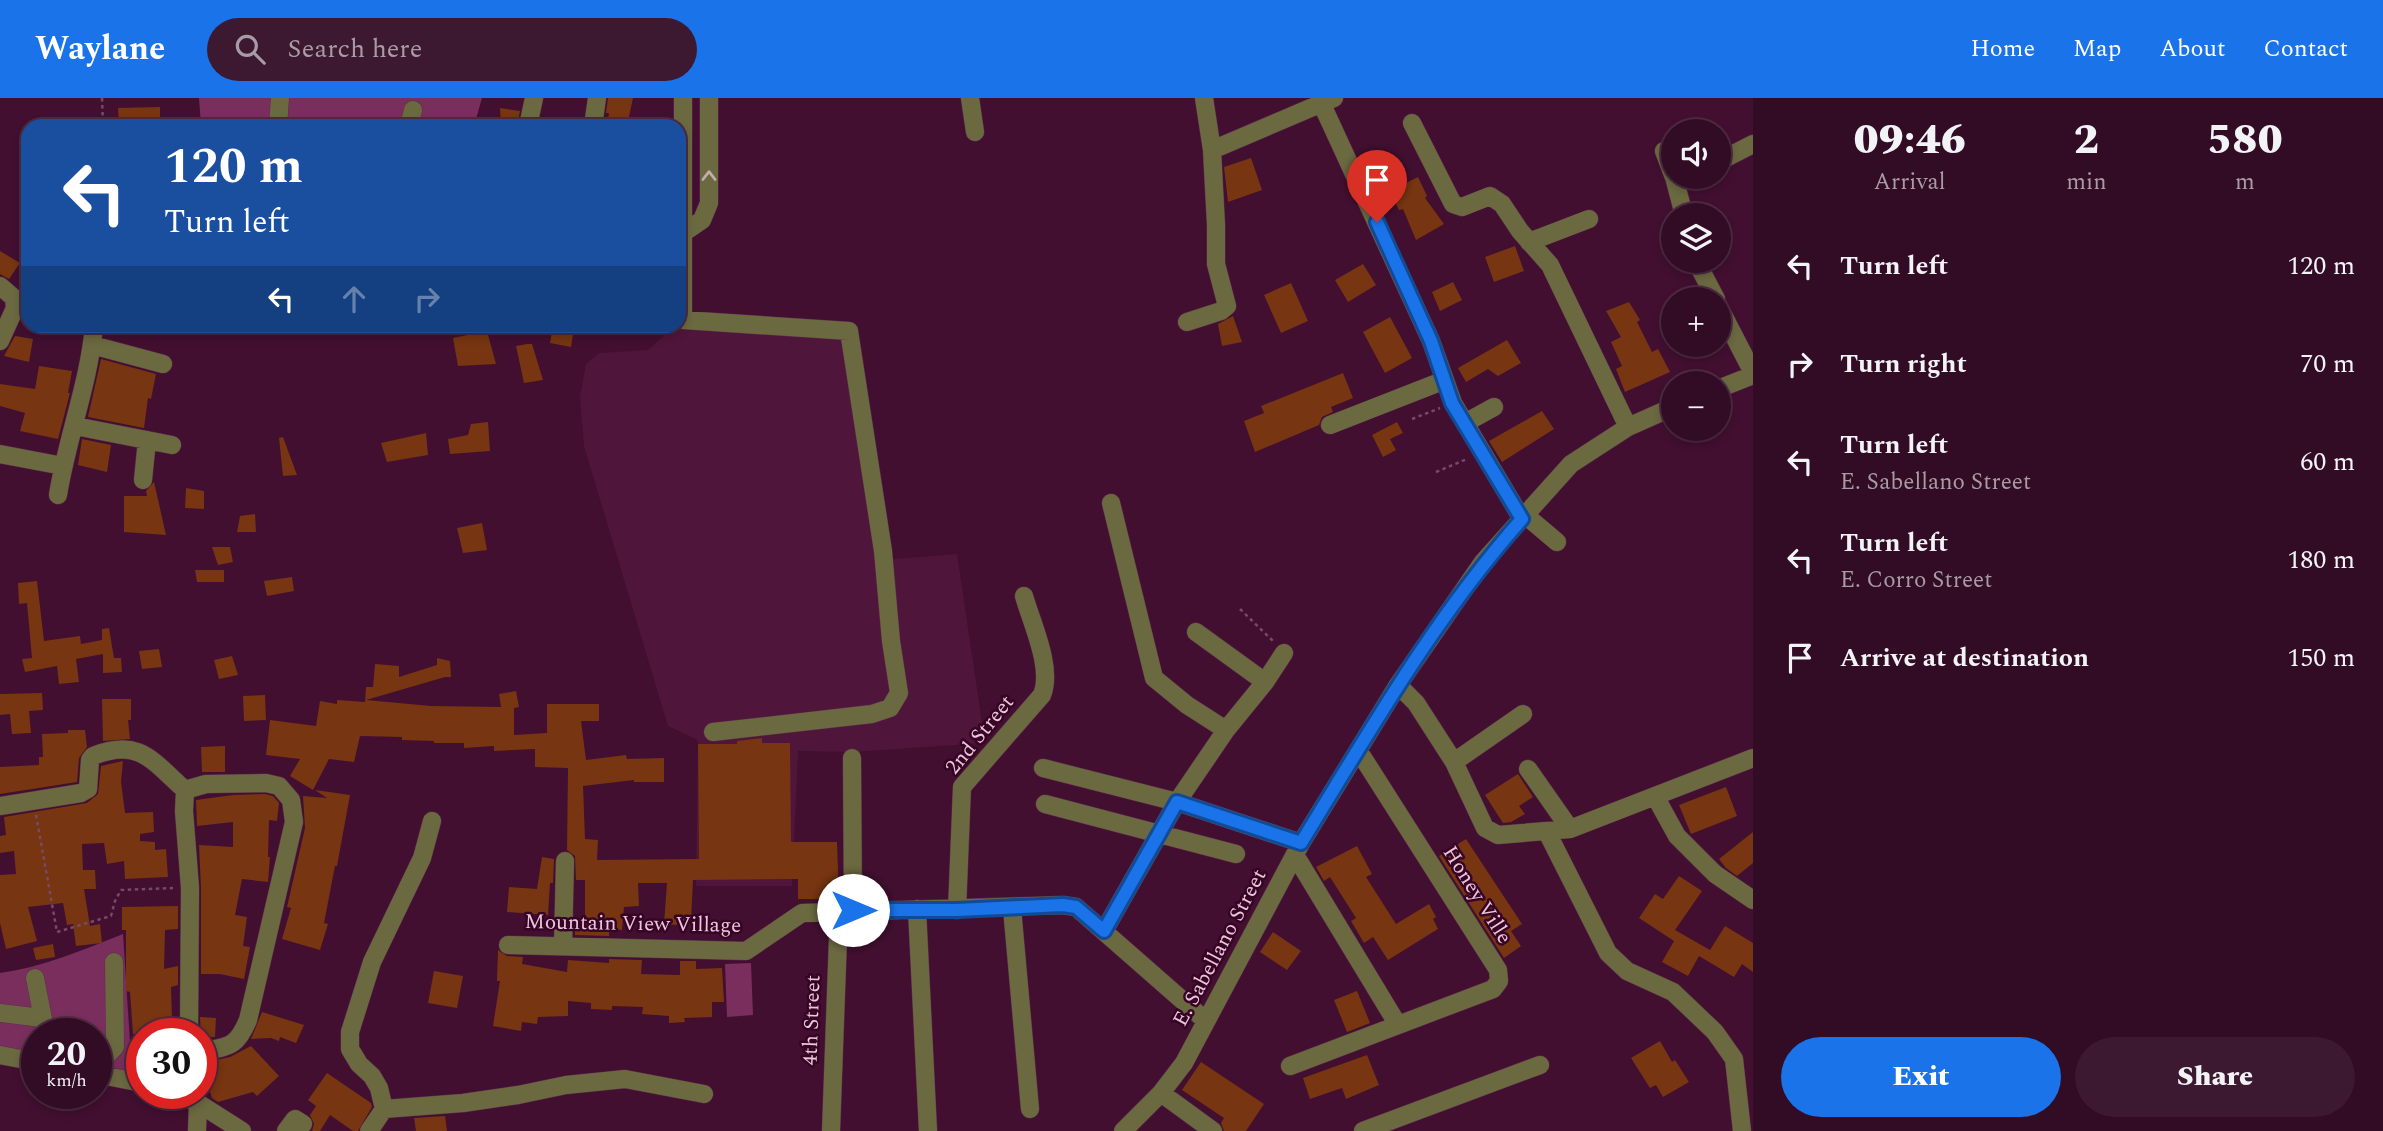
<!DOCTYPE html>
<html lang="en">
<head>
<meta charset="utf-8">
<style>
	:root { --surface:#320b24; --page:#3d1931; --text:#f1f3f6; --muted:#a89ba6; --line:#4d2b41; --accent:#1a73e8 }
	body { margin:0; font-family:Spectral,serif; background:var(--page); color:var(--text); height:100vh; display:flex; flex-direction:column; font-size:26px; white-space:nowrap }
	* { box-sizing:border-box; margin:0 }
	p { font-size:23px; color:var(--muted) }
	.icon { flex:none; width:38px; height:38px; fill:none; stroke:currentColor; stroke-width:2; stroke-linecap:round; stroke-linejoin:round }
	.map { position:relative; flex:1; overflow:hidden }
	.details { display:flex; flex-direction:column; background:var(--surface); width:630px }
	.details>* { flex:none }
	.hud { position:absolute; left:21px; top:21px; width:665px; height:214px; border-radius:21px; box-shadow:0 4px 10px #0003,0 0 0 2px var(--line); background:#1a4fa0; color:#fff; overflow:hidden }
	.tools { position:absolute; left:1661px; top:21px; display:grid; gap:14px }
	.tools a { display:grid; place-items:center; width:70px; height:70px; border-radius:50%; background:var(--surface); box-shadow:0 4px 10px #0003,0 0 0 2px var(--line); font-size:35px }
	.speed { position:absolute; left:21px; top:920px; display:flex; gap:14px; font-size:35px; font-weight:700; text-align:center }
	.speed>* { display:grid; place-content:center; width:91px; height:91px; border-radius:50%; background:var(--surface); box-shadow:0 4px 10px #0003,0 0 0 2px var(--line); line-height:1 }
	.speed small { font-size:18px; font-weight:400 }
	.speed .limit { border:10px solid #d22; background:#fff; color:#111 }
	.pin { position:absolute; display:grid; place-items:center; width:60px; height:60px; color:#fff; margin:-72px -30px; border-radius:50% 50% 50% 0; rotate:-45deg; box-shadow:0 0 7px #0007 }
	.pin .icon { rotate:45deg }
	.me { position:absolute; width:77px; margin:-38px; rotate:90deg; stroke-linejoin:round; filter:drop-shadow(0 0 5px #0008) }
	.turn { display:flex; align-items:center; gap:24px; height:147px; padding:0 28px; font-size:32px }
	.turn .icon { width:91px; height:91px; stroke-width:2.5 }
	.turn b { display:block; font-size:49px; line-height:60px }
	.lanes { display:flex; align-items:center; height:66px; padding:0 28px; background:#0003; justify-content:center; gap:35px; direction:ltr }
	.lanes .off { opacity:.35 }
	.eta { display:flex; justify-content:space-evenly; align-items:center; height:119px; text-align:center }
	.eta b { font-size:42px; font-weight:800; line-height:49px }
	.primary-button { display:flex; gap:14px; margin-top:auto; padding:14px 28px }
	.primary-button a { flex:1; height:80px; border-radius:42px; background:var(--accent); color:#fff; font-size:28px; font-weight:800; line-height:80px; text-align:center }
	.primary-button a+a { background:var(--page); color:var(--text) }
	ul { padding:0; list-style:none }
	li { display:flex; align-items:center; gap:21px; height:98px; padding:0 28px }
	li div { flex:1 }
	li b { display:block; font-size:26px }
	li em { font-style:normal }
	header { display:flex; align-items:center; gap:42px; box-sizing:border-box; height:98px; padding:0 35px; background:var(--accent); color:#fff }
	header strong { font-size:33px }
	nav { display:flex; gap:38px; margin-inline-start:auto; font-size:24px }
	.search { width:490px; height:63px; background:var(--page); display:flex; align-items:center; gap:18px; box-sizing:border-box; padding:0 24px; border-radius:38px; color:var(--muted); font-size:26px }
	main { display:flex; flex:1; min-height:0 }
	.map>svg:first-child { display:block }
	.built { fill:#50153a }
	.green { fill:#7a2e5d }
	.building { fill:#773511 }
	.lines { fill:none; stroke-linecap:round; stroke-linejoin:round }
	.minor-casing { stroke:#5d2d4b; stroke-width:19 }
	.path { stroke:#774a66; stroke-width:2.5; stroke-dasharray:3.5 3.5; stroke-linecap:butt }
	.minor { stroke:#6b6940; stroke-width:18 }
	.oneway { stroke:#c4acac }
	.route-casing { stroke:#114b97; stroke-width:18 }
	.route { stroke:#1a73e8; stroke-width:12 }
	.labels { text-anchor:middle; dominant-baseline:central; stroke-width:5; stroke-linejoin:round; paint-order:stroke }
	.street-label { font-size:21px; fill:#eac8da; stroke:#370426 }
</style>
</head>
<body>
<header>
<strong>Waylane</strong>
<div class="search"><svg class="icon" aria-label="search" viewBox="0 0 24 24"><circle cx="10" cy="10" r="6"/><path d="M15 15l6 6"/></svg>Search here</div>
<nav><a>Home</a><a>Map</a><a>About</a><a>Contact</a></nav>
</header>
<main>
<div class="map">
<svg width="1753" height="1033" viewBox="0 0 1753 1033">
	<rect width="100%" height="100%" fill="#420f30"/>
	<path class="built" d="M675,228L849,235L883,462L957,456L985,645L852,654L798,653L792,788H696L698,642L668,628L584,348L580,298L586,266L599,255L648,252Z"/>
	<path class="green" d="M199,0H482L474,28H201Z
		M123,836L132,975L96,967V936H37V955L0,949V875C43,869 83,852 123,836Z
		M751,865L753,917L727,919L725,866Z"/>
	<path class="building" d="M608,0H633L627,28H607L609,15H606Z
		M160,9V28H119L118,10Z
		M500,10L520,13L517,28H501Z
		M1251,60L1262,92L1228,104L1224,69Z
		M1418,79L1427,98L1425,100L1444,126L1416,142L1403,111L1399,112L1390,93Z
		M1515,148L1524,173L1494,184L1485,159Z
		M0,153L20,165L9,181L0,176Z
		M1363,166L1376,187L1348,204L1335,182Z
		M1453,184L1462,202L1440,213L1432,194Z
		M1291,185L1308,223L1281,235L1264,197Z
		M1629,204L1640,222L1637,224L1652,254L1658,251L1670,274L1625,294L1616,271L1622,268L1611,244L1621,239L1606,213Z
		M1233,218L1242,244L1222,248L1218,226Z
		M1390,219L1412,260L1385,275L1363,234Z
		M553,228L574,230L571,249L550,245Z
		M487,233L496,266L458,268L453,240Z
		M15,238L33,241L29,264L4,258Z
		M1507,242L1521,265L1498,278L1488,271L1466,284L1458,270Z
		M527,246H532L543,282L524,285L516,248Z
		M101,261L156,276L151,301L148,300L144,330L88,319Z
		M39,268L72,273L68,295H70L58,341L20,333L25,315L0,308V286L35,291Z
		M1343,275L1353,300L1331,309L1333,314L1322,319L1319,327L1255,354L1244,323L1264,315L1261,308Z
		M1542,313L1554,331L1502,364L1489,343Z
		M488,324L490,353L450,356L448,341L468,337L471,326Z
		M1397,324L1403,335L1390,341L1396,352L1383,359L1372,337Z
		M426,335L428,357L387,364L381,345Z
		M283,339L297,377L283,378L279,340Z
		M82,341L111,347L107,374L78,367Z
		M154,384L166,437L124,434V398H147L146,393Z
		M186,390L204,393V411L185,410Z
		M255,416L256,434H237L240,418Z
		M482,425L487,452L463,455L457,430Z
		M212,449H230L233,464L218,467Z
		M195,472H224V484H197Z
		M292,479L294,493L267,498L264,483Z
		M37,483L44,543L80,538L81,546L102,542V531L109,530L114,560H121L122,574L103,575V556L76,561L79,584L59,586L57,568L25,574L22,561L32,560L27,505L19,506L18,485Z
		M159,551L162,569L142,571L139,553Z
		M232,558L238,577L219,581L214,562Z
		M437,560L450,563L451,579H445L366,602L431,608L501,609L499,596L516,593L519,609L514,610V637L547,635V606H599V623H581L586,662L626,657L627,661L664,660V684H634V682L583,688L585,741L598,742L597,762L699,761L698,646H737V643L762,640V645H790L791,744H837L839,801H798V781L693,782L691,823H677V827L664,826L667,785H638L639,808L624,809L622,832L609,831V838L575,837V820L585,821V782H576L575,758L567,752L568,670L535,669V651L494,653V648L464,650V645H434V643L402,642V639L360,638L354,664L329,661L313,692L290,678L300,661L266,657L270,622L316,628L320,603L337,606V602L365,604L366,589H373L375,566L399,568V579L437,567Z
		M42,595L43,612L29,613L31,635L12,636L10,616L0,617V596Z
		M265,597L266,622L244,623L243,598Z
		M102,601H131V622H128L130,641L103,643Z
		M68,632H85L87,649L79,660L77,684L0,696V669L39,667V659H43L42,636L68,635Z
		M225,648V674H202L201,649Z
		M123,663L121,684L125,715L153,714L154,734L140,736V743L155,744V752L166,751L168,779L125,781L124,763L107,766L104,745L82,746L83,772H95L96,791H84L90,828L100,826L102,845L76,848L73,826L67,827L63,805L28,809L37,843L6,851L0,825V777L16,776L14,753L0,755V738L6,737L4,719L87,705L98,696L101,668Z
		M1518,676L1533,699L1519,708L1525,716L1511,724L1503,725L1485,697Z
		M1726,689L1737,718L1691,736L1679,707Z
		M315,692L350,697L337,768H335L324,825L328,826L320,852L282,841L291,810L287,809L305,730L303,698L327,700Z
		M265,696L273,698L279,705L277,723L269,722L268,759H270L268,784L242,781L235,817L247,819L243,848L250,849L244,881L220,876H201V790L199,747L233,749V724L197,728L196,702L233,697Z
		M1753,734V765L1737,778L1726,770L1719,761Z
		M1466,741L1522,826L1511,833L1521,848L1504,860L1439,758Z
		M1357,748L1372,776L1366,779L1396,826L1429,806L1436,819L1433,821L1438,831L1388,862L1373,839L1364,845L1351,823L1356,820L1330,779L1324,783L1316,769Z
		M542,759L554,761L553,785H550L548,817L507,814L509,789L537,791Z
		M1679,778L1702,793L1675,832L1710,852L1725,828L1753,845V874L1742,866L1734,879L1699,858L1688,878L1662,864L1674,843L1639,820L1655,796L1663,801Z
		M178,808V831L165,832L164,871L178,868V887L171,889L172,921L169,922L170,929L164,928V936H133L130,894L126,893V832H122V809Z
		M1273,834L1301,853L1287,872L1260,854Z
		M53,846L55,859L36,862L33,850Z
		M498,852L507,858L523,859L522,866L567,874L568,862L609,865V861L642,862L641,876L680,877V863H696V871L722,870L724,904H712V919L684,920L685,924L669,925V918L642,916L643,909L612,908V912L591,911V905L568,903V918L538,919L537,926L522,924L521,933L493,928L500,883H497Z
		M434,873L463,878L457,910L428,905Z
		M1357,893L1370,925L1347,934L1334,902Z
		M262,914L304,927L296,945L280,939L279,943L271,940L251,941Z
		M200,919L216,920L215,939H201Z
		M1660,943L1672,964L1675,962L1689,984L1663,999L1656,987L1650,990L1631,960Z
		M251,948L279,978L257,998L253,994L218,1004L212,1000L201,965L230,959Z
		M1367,957L1379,987L1346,1001L1342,990L1310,1001L1303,980Z
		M1201,964L1264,1006L1246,1033H1224L1221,1025L1224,1020L1182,992Z
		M327,975L371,1005L372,1009L358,1033H353L330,1017L320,1033H312L314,1026L310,1017L316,1008L308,1002Z
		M445,1018L447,1033H416L414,1020Z"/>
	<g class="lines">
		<g class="minor-casing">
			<path id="minor" d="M683,0V222L849,233L883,453L891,543L899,595L890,610L872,616L713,634
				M970,0L975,34
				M1319,0L1431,243L1453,305L1522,421
				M1412,25L1453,106L1462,109L1490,98L1502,106L1520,133L1550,167L1628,329
				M278,28L280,0
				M409,28L413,12
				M528,28L534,0
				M593,28L597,0
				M1212,52L1334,0
				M1664,53L1673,77
				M1718,64L1753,46
				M1674,79L1684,117
				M683,135L702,122L709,105V0
				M1529,144L1589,121
				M1696,163L1716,201
				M0,188L14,200L15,210L0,243
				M1718,207L1753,275
				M1187,224L1221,213L1227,208L1216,166V127L1212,52L1204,0
				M92,247L163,266
				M1718,291L1753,277
				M1465,325L1494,309
				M1330,327L1445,282
				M75,328L172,347
				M0,356L63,368
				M143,382L147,342
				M58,397C67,340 89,285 94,228
				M1111,405L1154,580L1187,607L1226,632
				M1525,417L1557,444
				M1196,534L1265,584
				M1398,587L1416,605L1454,664L1485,730L1498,737L1570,731L1753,660
				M852,660L853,812
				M1454,664L1523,616
				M1043,670L1177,704L1301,745
				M1528,671L1570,731
				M1655,698L1677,738L1715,776L1753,802
				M1045,706L1236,756
				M0,708L81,695L88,691L90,662L93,658C140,639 153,664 185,692
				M1547,734L1608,855L1627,873L1673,894L1715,934L1734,961L1742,1033
				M1295,757L1398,927
				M1012,810L1030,1011
				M917,811L928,1033
				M957,812L962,689L1042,597C1053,570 1032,526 1024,498
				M1104,833L1177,704L1226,632L1265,584L1284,555
				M508,847L746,853L802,815L1063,807L1076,809L1206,923
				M563,848L565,763
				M35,880L46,936
				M0,915L42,920
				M189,936L190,790L184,713L185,692L206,686L266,685L279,688L291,702L294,724L248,922C236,950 229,948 201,954
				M0,957L37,964
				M1290,968L1493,891L1499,883L1498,872L1358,652
				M96,976L142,985
				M104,977C102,961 104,960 115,949L114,864
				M1161,995L1213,1033
				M179,996L198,1005L242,1033
				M384,1011L463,1005L518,997L566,987L625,981L704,996
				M197,1033L198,1005
				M286,1033L295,1021L303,1026
				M369,1033L384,1011L379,990L372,978L359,966L350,951V934L372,864L422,760L432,723
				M831,1033L839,812
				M1123,1033L1161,995L1184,965L1301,745L1398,587L1483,464L1571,366L1628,329L1673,309
				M1363,1033L1540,967"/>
		</g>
		<path class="path" d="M102,0L103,28
			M1412,321L1440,310
			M1436,374L1467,361
			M1240,511L1273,543
			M36,717L57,834L111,818L115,803L121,792L173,790"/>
		<use href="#minor" class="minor"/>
	</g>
	<defs><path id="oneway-chevron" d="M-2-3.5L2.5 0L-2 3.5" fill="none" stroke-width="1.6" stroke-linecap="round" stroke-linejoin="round" transform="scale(1.75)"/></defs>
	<use class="oneway" href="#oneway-chevron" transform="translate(709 78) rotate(-90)"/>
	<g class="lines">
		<g class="route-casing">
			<path id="route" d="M853,812H957L1063,807L1076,809L1104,833L1177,704L1301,745C1369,634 1435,519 1522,421L1452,305L1431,243L1377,124"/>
		</g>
		<use href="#route" class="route"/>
	</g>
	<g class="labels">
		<g class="street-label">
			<text transform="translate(980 637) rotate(-51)">2nd Street</text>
			<text transform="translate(1477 797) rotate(58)">Honey Ville</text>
			<text transform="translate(633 826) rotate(1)">Mountain View Village</text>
			<text transform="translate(1220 850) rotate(-62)">E. Sabellano Street</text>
			<text transform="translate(812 922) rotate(-88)">4th Street</text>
		</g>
	</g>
</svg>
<div class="tools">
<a><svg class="icon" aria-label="sound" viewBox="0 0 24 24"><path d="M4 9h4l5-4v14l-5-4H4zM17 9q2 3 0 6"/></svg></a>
<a><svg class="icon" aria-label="layers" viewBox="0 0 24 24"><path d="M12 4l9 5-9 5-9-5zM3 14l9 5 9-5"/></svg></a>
<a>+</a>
<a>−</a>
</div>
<div class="speed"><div>20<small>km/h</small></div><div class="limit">30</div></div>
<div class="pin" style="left:1377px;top:124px;background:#d93025"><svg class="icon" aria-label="arrive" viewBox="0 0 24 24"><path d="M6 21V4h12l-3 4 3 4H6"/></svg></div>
<svg class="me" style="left:853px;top:812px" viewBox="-20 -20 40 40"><circle r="19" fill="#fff"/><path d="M0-13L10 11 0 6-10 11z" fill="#1a73e8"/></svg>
<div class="hud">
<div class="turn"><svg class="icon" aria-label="left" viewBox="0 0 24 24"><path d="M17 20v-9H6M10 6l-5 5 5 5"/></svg><div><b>120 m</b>Turn left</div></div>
<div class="lanes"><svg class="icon" aria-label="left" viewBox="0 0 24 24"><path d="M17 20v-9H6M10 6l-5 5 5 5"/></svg><svg class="icon off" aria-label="ahead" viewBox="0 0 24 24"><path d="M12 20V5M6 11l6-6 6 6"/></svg><svg class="icon off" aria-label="right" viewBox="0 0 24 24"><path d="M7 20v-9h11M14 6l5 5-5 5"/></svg></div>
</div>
</div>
<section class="details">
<div class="eta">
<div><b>09:46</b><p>Arrival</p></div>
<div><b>2</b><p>min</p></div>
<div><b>580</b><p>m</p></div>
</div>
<ul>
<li><svg class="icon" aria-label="left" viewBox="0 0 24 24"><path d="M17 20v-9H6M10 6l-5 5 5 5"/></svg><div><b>Turn left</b></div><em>120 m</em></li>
<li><svg class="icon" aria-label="right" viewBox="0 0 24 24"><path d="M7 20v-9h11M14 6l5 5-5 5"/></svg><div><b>Turn right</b></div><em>70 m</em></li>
<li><svg class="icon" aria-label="left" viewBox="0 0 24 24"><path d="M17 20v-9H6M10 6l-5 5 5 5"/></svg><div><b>Turn left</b><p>E. Sabellano Street</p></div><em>60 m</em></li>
<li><svg class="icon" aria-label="left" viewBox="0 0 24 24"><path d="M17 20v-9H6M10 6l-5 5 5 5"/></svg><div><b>Turn left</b><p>E. Corro Street</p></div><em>180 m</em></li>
<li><svg class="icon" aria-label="arrive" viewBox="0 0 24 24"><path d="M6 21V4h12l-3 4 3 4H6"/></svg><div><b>Arrive at destination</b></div><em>150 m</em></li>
</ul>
<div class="primary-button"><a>Exit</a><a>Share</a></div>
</section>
</main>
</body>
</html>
